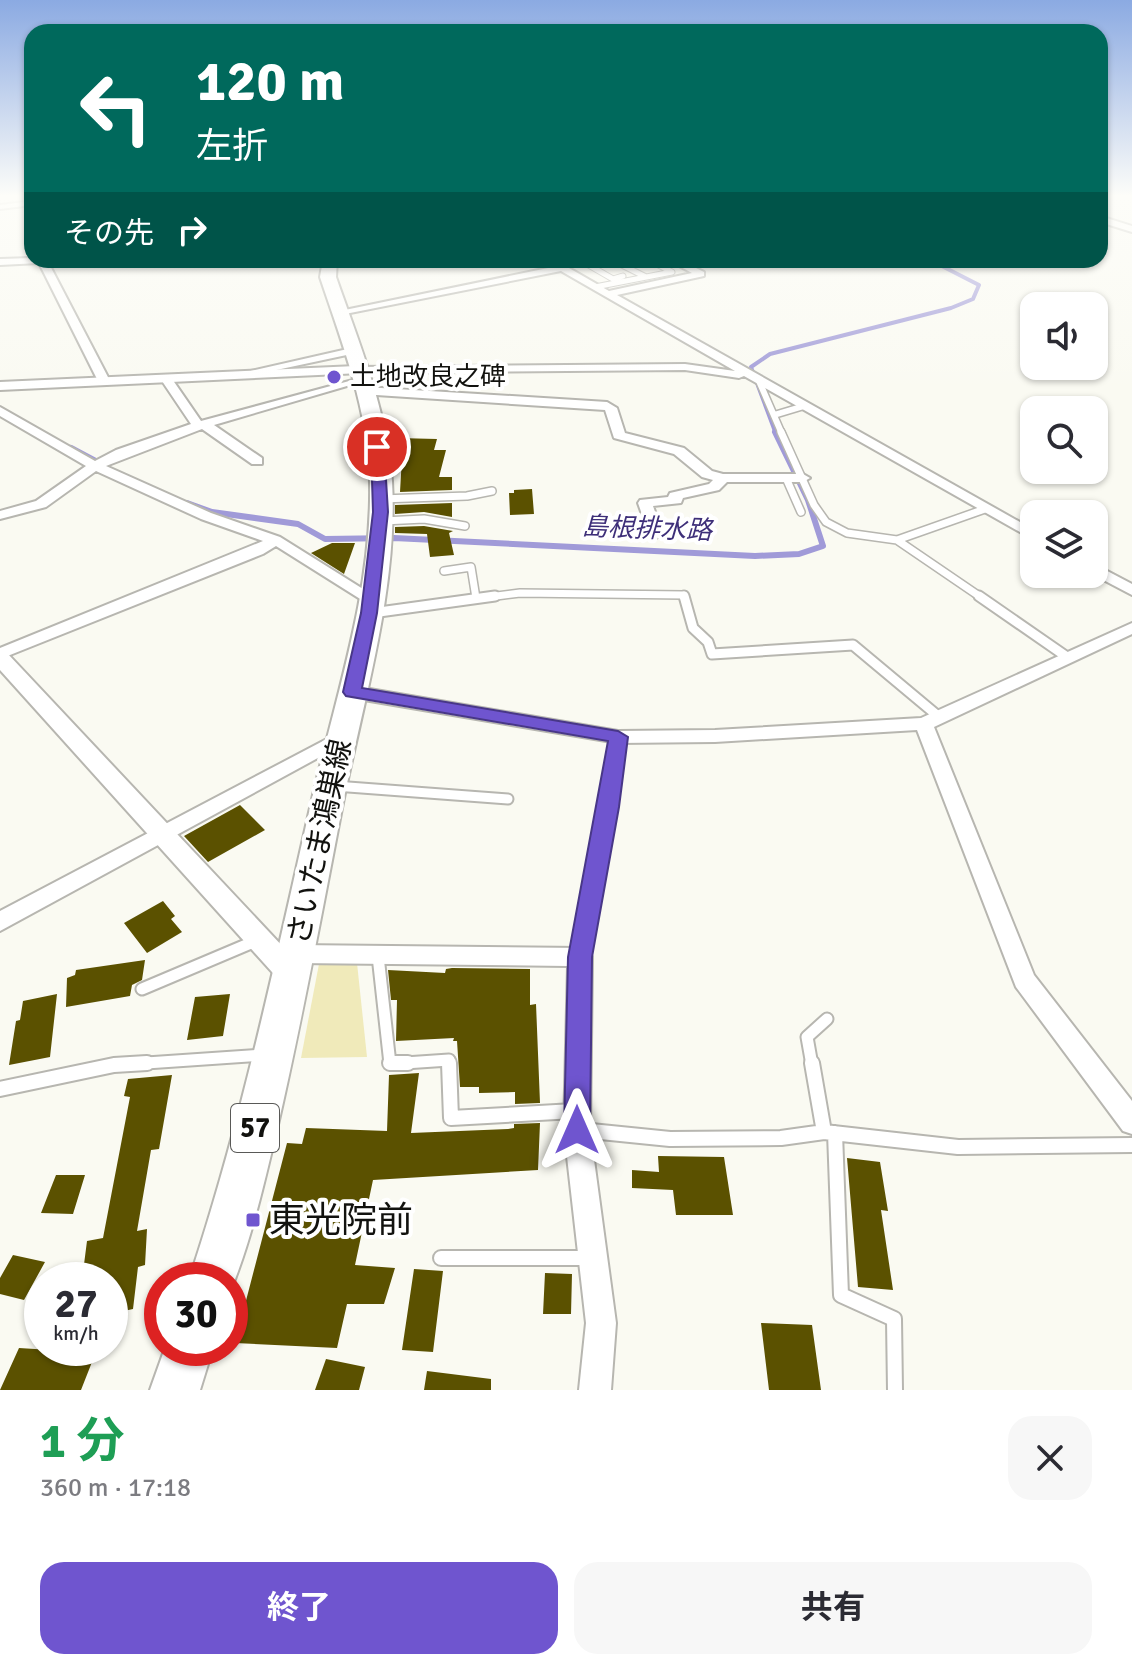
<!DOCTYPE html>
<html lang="ja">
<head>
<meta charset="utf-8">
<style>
	:root { --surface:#fff; --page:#f7f7f7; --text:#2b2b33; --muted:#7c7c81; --accent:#6f55cf }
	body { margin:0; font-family:Signika,"Noto Sans JP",sans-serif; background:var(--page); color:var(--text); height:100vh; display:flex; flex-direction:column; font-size:30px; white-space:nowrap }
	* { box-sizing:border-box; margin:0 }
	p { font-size:26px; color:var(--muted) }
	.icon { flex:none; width:44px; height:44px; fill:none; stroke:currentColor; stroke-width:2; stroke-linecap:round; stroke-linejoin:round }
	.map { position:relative; height:1390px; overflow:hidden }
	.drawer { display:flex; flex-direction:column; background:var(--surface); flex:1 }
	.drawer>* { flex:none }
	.top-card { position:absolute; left:24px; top:24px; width:1084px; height:244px; border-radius:24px; box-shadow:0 2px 6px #0004; background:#00695c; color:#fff; overflow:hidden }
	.fabs { position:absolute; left:1020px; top:292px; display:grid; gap:16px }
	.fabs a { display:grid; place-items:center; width:88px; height:88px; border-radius:16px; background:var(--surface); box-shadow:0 2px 6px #0004; font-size:40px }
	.speed { position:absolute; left:24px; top:1262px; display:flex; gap:16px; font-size:40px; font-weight:700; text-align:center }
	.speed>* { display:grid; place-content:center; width:104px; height:104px; border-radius:50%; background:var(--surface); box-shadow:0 2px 6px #0004; line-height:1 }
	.speed small { font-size:20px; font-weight:400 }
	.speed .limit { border:12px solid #d22; background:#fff; color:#111 }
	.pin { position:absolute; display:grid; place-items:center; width:68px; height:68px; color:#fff; margin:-34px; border:4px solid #fff; border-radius:50%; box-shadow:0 2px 8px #0007 }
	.me { position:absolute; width:88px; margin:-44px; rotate:0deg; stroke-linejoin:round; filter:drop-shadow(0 0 6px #0008) }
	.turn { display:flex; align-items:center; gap:28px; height:168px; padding:0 40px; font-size:36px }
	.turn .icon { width:104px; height:104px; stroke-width:2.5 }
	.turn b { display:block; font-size:56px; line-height:68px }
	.then { display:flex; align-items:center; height:76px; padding:0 40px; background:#0003; gap:16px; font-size:30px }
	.round { display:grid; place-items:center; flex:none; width:84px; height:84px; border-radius:24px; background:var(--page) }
	.overview { display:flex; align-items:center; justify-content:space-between; height:136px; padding:0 40px }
	h1 { font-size:48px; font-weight:700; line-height:60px; color:#1e9e55 }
	.cta { display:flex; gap:16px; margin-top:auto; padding:16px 40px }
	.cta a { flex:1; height:92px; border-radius:24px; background:var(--accent); color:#fff; font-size:32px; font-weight:700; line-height:92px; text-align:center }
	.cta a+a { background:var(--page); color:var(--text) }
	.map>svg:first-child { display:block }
	.green { fill:#f0eaba }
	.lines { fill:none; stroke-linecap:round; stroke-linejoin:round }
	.stream-far1 { stroke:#a09ad8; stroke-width:4 }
	.stream { stroke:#a09ad8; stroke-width:6 }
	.building { fill:#5b5100 }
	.service-far5-casing { stroke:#b7b6b0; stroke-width:7 }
	.service-far4-casing { stroke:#b7b6b0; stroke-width:9 }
	.service-far3-casing { stroke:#b7b6b0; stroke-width:10 }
	.service-far2-casing { stroke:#b7b6b0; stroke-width:13 }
	.service-far1-casing { stroke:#b7b6b0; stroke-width:15 }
	.service-casing { stroke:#b7b6b0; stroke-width:18 }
	.minor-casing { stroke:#b7b6b0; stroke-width:4 }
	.tertiary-casing { stroke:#b7b6b0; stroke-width:4 }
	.primary-casing { stroke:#b7b6b0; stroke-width:4 }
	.service-far5 { stroke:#fff; stroke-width:5 }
	.service-far4 { stroke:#fff; stroke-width:6 }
	.service-far3 { stroke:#fff; stroke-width:7 }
	.service-far2 { stroke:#fff; stroke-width:9 }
	.service-far1 { stroke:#fff; stroke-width:11 }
	.service { stroke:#fff; stroke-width:14 }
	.minor { fill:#fff; fill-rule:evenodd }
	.tertiary { fill:#fff; fill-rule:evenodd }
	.primary { fill:#fff; fill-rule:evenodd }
	.route { fill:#6f55cf; stroke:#483787; stroke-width:2 }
	.poi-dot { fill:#6f55cf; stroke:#fff; stroke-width:3 }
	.labels { text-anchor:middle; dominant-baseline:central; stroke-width:8; stroke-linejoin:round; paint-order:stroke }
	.far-poi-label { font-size:26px; fill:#12120f; stroke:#fff; text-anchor:start }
	.far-water-label { font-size:26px; font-style:italic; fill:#3e2f79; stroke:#fff }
	.shield { fill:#fff; stroke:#595957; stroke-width:2 }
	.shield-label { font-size:28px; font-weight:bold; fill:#12120f }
	.street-label { font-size:30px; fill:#12120f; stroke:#fff }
	.near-poi-label { font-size:36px; fill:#12120f; stroke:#fff; text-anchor:start }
</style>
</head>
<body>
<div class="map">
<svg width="1132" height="1390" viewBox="0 0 1132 1390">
	<rect width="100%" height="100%" fill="#fafaf2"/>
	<path class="green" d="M357,963L367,1057L301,1058L319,964Z"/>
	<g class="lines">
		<path class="stream-far1" d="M0,263L32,257
			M776,434L751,367L770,354L951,308L973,299L979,285L930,260"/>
		<path class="stream" d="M71,448L103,465
			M187,503L212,512L298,524L325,539L394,538L755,556L799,554L823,546L808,500L775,432"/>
	</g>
	<path class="building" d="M397,438L437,439L434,450H446L439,477H452V490L400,492L402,457H396Z
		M532,489L534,514L510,515L509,493H514V490Z
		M452,503V517L424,512L395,514V505Z
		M424,526L453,531L449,533L454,555L430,557L427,534L395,533V527Z
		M332,543H355L344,574L311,553Z
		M240,805L265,830L208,862L184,836Z
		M163,901L175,916L171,919L182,932L147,953L124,923Z
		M145,960L142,980L132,985L130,996L66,1007L67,978L75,975L76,970Z
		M452,968L530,969V1005L536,1004L540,1103L515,1104V1092L479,1093V1087H460L457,1041H453L454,1038L396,1041L397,1000H391L388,970L445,973L446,969Z
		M57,994L50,1057L9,1065L16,1021L20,1020L23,1001Z
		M230,994L223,1036L187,1040L195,997Z
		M419,1073L411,1133L508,1129L514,1128V1124L540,1123L538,1170L373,1180L355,1265L395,1268L384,1304H347L337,1348L235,1343L287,1143L302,1144L306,1128L387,1131L389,1075Z
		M172,1075L159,1149L151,1150L137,1231L147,1229L145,1265L138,1267L133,1309L110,1314V1280H82L87,1241L103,1238L130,1097L124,1096L128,1079Z
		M658,1156L724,1157L733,1215H676L673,1190L632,1188V1170L659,1172Z
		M847,1158L880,1162L888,1211L881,1210L893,1290L858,1287Z
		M56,1175H85L73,1214L41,1213Z
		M13,1255L45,1262L24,1300L0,1294V1278Z
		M414,1269L443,1271L433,1352L402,1350Z
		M545,1273L572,1274L571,1314H543Z
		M761,1323L812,1325L821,1390H769Z
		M19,1348L51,1350L48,1357L92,1362L81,1390H0Z
		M326,1359L365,1367L359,1390H315Z
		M427,1371L491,1379V1390H424Z"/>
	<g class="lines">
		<g class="service-far5-casing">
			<path id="service-far5" d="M580,260L613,279L623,276
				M626,260L616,262L646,277
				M595,287L672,272L649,260"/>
		</g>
		<g class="service-far4-casing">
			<path id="service-far4" d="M759,381L782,434
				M774,415L804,406"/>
		</g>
		<g class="service-far3-casing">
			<path id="service-far3" d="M781,432L814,505L826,522L847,533L897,540L982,598
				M786,478L801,512
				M381,499L467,496L492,491
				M383,521L424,519L465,526
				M897,540L985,509
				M444,571L471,567L476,598
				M481,598L520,593L684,595L685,598"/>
		</g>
		<g class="service-far2-casing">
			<path id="service-far2" d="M684,596L693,628L708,642L712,654L853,645L938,716
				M979,596L1067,657
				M372,613L495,596
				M335,786L508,799
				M609,805L618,737"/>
		</g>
		<g class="service-far1-casing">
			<path id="service-far1" d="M378,956L390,1064L449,1060V1065
				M580,957L610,803
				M142,989L258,940
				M117,1065L262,1055
				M812,1065L807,1037L827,1019"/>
		</g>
		<g class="service-casing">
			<path id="service" d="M390,1063H408
				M449,1063L451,1118L574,1111
				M812,1063L824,1132
				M0,1089L114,1065L147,1063
				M581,1130L670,1139L781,1138L824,1132L958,1147L1132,1145
				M835,1133L841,1295L894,1319L895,1390
				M441,1258H589"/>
		</g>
		<g class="minor-casing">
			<path id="minor" d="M32,201V205L0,209V205Z
				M1100,216L1132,226V232L1100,222Z
				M32,226V240L28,237V229Z
				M32,258V260H47L110,381L108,383L98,381L39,263L0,265V259Z
				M543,260H555L609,291L692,273L668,260H680L704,272V276L617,295L1034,530V540L744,376L739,378L685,370L356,373L350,370L356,367L685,364L735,371L561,271L340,315L335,312L553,267Z
				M352,348L358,351L356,353L239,378L233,375Z
				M162,376H170L201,421L364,377V381L214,425L262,458V464H252L202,429L106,466L211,513L280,537L379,599L371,604L365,602L276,546L263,554L0,659V648L263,541L201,519L96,471L46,507L0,519V511L36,501L86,466L0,416V407L95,461L116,450L191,424L160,378Z
				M365,387L607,402L617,408L625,433L684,448L712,471L723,474H803L810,478L803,482H727L719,490L683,498L681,503L653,506L663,534L656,538L649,534L638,503L640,500L668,497L670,493L709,484L713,480L702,477L674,454L614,438L605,410L361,394L359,391Z
				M1094,564L1132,584V595L1092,574H1094Z
				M1132,623V634L934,727L1034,975L1132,1101V1134L1123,1131L1016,987L917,730L715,742L618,743L352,698L343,692L352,686L618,731L715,730L921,718Z
				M342,731L349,733L351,737L349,741L0,931V911Z
				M296,945L580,948L588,950L592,957L590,1130L616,1323L611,1390H579L586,1323L564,1130L568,966L296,963L288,961L284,954L288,947Z"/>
		</g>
		<g class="tertiary-casing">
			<path id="tertiary" d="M356,366L361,367V373L0,390V382Z
				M0,651L7,653L301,966L305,974L301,982L291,986L281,982L0,670Z"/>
		</g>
		<g class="primary-casing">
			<path id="primary" d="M323,260H337L336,277C359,343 387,410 392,481C398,589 364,697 343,803C322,912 302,1021 277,1129C264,1184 251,1241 230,1292V1280H189C243,1118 277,952 315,786C339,687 372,586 370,483C369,412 342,343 320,277Z
				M165,1348H213L200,1390H150Z"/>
		</g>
		<use href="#service-far5" class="service-far5"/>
		<use href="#service-far4" class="service-far4"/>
		<use href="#service-far3" class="service-far3"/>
		<use href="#service-far2" class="service-far2"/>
		<use href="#service-far1" class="service-far1"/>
		<use href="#service" class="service"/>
		<use href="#minor" class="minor"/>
		<use href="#tertiary" class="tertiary"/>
		<use href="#primary" class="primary"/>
	</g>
	<linearGradient id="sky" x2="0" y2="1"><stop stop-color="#8baae2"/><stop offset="0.5" stop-color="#fdfdf9"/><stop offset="1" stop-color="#fdfdf9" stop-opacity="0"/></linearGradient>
	<rect width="1132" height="392" fill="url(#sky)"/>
	<path class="route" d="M377,443L384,447L388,512L377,613L362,688L618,731L628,737L619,807L592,957L590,1130L587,1139L577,1143L567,1139L564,1130L568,957L608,741L346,696L343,692L361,613L373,512L371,447Z"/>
	<g class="poi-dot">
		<circle cx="334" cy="377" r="8"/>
		<rect x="245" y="1212" width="16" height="16" rx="4"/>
	</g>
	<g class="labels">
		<g class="far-poi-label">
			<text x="350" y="377">土地改良之碑</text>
		</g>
		<g class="far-water-label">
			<text transform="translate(647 529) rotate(2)">島根排水路</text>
		</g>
		<rect class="shield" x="231" y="1104" width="48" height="48" rx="6"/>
		<g class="shield-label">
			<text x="255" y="1128">57</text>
		</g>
		<g class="street-label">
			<text transform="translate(320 842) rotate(-78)">さいたま鴻巣線</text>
		</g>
		<g class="near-poi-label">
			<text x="269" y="1220">東光院前</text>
		</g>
	</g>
</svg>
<div class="fabs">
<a><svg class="icon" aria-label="sound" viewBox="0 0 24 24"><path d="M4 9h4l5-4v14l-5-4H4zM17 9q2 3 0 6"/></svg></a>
<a><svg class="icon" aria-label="search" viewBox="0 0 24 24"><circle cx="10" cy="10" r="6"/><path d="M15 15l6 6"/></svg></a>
<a><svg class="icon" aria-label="layers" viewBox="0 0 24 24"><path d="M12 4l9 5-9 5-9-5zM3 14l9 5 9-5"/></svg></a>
</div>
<div class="speed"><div>27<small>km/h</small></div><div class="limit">30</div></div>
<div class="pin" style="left:377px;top:447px;background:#d93025"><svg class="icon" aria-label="arrive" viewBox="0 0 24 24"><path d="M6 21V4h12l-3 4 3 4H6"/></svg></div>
<svg class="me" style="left:577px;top:1130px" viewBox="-20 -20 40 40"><path d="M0-17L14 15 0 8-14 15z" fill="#6f55cf" stroke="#fff" stroke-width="4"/></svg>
<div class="top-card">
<div class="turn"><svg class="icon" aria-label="left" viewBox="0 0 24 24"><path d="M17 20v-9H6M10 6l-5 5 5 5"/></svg><div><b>120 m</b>左折</div></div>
<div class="then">その先<svg class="icon" aria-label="right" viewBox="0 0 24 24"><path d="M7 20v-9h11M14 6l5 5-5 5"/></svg></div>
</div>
</div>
<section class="drawer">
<div class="overview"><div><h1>1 分</h1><p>360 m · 17:18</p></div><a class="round"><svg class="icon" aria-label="close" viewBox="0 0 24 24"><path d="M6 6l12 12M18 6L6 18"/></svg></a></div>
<div class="cta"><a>終了</a><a>共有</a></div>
</section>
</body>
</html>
